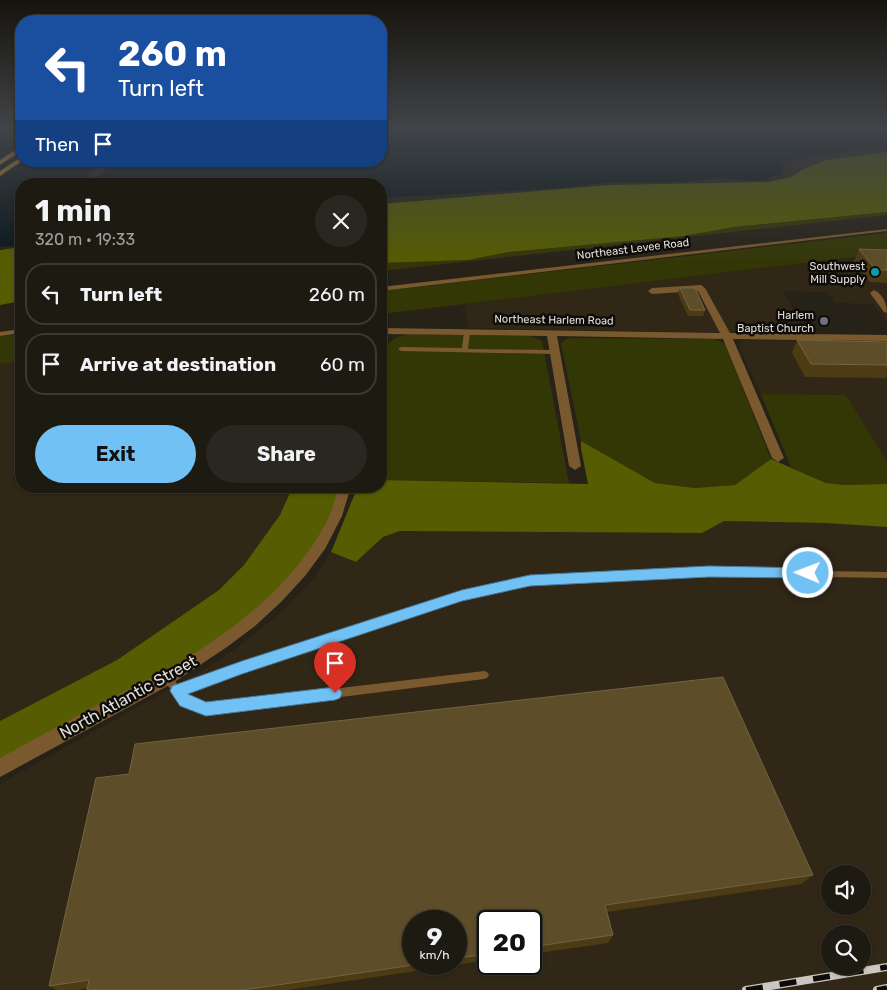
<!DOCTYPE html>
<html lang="en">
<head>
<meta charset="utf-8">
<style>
	:root { --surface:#1d1a12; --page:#2a2720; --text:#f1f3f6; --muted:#a0a19f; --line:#3b3832; --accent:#72c1f5 }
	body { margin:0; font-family:Rubik,sans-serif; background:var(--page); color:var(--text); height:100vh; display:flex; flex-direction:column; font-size:19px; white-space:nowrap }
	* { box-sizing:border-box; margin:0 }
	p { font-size:16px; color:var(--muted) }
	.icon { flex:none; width:28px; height:28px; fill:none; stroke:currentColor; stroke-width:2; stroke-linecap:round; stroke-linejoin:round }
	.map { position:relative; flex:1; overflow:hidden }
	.drawer { position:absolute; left:15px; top:178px; width:372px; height:315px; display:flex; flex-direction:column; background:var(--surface); border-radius:20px; box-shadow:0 1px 4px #0004,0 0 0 1px var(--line) }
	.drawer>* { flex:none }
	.banner { position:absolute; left:15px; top:15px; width:372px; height:152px; border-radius:20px; box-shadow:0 1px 4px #0004,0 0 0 1px var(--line); background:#1a4fa0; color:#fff; overflow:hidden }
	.controls { position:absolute; left:821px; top:865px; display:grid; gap:10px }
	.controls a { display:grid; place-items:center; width:50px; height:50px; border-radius:50%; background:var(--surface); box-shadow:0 1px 4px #0004,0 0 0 1px var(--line); font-size:25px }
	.speed { position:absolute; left:402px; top:910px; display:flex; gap:10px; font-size:25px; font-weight:700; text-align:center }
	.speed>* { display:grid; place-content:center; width:65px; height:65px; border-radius:50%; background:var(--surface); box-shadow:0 1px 4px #0004,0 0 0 1px var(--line); line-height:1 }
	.speed small { font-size:12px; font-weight:400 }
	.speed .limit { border:2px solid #111; border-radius:8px; background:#fff; color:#111 }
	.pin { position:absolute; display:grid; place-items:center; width:42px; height:42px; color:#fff; margin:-51px -21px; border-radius:50% 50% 50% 0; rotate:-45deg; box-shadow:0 0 5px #0007 }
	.pin .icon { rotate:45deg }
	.me { position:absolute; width:55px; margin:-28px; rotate:271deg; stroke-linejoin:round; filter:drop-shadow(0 0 4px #0008) }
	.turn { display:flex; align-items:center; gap:18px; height:105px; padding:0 20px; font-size:22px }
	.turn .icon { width:65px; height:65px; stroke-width:2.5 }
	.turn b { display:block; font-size:35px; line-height:42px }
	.then { display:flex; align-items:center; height:48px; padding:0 20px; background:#0003; gap:10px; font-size:19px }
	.round { display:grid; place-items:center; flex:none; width:52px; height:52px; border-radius:26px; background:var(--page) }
	.summary { display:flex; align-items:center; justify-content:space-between; height:85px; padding:0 20px }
	h1 { font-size:30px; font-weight:700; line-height:38px }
	.cta { display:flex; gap:10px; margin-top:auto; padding:10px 20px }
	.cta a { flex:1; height:58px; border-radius:30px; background:var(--accent); color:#111; font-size:20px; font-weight:700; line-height:58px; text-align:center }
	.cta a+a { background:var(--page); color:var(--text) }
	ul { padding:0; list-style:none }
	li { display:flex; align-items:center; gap:15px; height:62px; margin:0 10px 8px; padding:0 10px; border:2px solid var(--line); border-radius:20px }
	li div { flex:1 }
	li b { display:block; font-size:19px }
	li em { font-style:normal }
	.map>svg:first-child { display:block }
	.built { fill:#302717; fill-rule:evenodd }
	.green { fill:#333706 }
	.forest { fill:#555c01 }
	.water { fill:#09161a }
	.pier { fill:#272218 }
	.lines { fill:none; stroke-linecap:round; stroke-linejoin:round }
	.service { fill:#7a592f; fill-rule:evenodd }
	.minor { fill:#7a592f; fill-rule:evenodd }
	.primary { fill:#d38e28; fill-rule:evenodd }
	.rail-casing { stroke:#cbc7c0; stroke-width:8 }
	.rail { stroke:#0e0c08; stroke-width:5.5; stroke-dasharray:17; stroke-linecap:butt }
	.wall { fill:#4d3b14; fill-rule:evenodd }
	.building { fill:#5d4d29; stroke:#726444 }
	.route { fill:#72c1f5; stroke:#4a7d9f }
	.culture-dot { fill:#0f9aa8; stroke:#0e0c08; stroke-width:2 }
	.worship-dot { fill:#6b7280; stroke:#0e0c08; stroke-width:2 }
	.labels { text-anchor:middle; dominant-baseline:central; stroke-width:5; stroke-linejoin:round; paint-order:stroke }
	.far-street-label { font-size:11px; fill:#e2ded8; stroke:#0e0c08 }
	.far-poi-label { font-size:11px; fill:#e2ded8; stroke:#0e0c08; text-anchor:end }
	.near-street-label { font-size:16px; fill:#e2ded8; stroke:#0e0c08 }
</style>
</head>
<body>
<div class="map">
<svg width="887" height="990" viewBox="0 0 887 990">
	<rect width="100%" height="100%" fill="#272218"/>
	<path class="built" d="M887,253V322L873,304L835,303L827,292L783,291L806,334L468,328L465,304Z
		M746,340L887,342V461L846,395L761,394L739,346L741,342Z
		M21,361V486H293L280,515L244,565L219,590L117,660L0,721V364Z
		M724,521L825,523L887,527V990H0V784L205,669L245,642L280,613L300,594L315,576L331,552L356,562L384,537L400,531L701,533ZM830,874H862V906H830ZM414,921H456V964H414ZM489,921H531V964H489ZM830,934H862V966H830Z"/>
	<path class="green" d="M887,212V215L381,271V263L468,260L509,252L684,236L734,227Z
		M887,233V253L381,314V291Z
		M21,334V361L0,364V336Z
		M406,334L530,336L542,341L569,483L381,480V350L395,338Z
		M568,338L714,339L725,344L771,459L735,485L695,488L655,483L581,441L561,343Z
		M761,394L846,395L887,461V484L844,485L826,483L791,467Z"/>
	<path class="forest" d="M887,152V212L734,227L684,236L509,252L468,260L381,263V204L610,185L768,182L791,177L802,170L826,160Z
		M21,247V301L0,305V250Z
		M581,441L655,483L695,488L735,485L771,459L826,483L844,485L887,484V527L825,523L724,521L702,533L400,531L383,537L356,562L331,552L358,486H381V480L588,484L581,448Z
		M293,486H339C336,496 335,507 331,516C279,631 108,704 0,759V721L117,660L219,590L244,565L280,515Z"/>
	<path class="water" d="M0,128H21V161H381V128H887V149H866L781,161L784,167L781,174L764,180L754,181L718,178L686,182H610L562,188L381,198V184H21V245L0,247Z"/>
	<path class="pier" d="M101,161H114L92,184H79Z"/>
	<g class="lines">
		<path class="service" d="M887,229V231L381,291V287Z
			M21,329V333L0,336V332Z
			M467,330L470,332L468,349L554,350L557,352L554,354L401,351L398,349L401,347L462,348L464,332Z
			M709,569L887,572V578L709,575L530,584L462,599L242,671L184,693L188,698L206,704L484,671L487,672L489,675L487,678L484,679L206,714L182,704L162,678L164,675L167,674L170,675L179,686L242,663L462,591L530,578Z"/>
		<path class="minor" d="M701,285L705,288L730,333L887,335V341L733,339L784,458L778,462L772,458L723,339L557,336L581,466L575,470L569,466L547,336L381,334V328L720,333L698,291L652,294L648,291L652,288Z
			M874,290C883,294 887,304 887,313L884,312L870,293Z
			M339,486H351L342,516L325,549L305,576L281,602L255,626L227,647L173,683L0,777V758C35,739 71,719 106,700C124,691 143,683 161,673C226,637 294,587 328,519C333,509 335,497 339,486Z"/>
		<path class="primary" d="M21,146V151L0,165V160Z
			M21,157L22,161L0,176V171Z"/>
		<g class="rail-casing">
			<path id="rail" d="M746,990L887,967
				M877,990L887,988"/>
		</g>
		<use href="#rail" class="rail"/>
	</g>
	<path class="wall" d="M859,249L887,250V283L870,282L854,262Z
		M680,288L705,310L703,316H688L678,294Z
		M797,340L887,342V378L805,377L792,353Z
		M96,778L813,875L801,884L607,912L613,935L608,943L531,954V921H489V960L288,990H87L88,988L77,990H57L49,986ZM456,921V964H414Z"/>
	<path class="building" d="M859,249L887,250V270H876Z
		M680,288H695L705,310H690Z
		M797,340L887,342V365L811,364Z
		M723,677L813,875L605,905L613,935L531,947V921H489V954L456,958V921H414V964H420L243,990H87L89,980L49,986L96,778L129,774L135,744Z"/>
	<linearGradient id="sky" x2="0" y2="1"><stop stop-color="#15130d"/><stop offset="0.48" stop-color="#414448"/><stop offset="1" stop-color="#414448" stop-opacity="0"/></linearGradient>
	<rect width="887" height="266" fill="url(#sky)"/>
	<path class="route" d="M709,566L808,568L812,570L814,573L812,577L808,578L709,577L530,586L462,601L242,674L188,694L206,702L335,687L340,689L342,693L340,698L335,700L206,716L180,706L170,691L172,686L242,661L462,590L530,575Z"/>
	<circle class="culture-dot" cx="875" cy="272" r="5"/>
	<circle class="worship-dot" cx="824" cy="321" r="5"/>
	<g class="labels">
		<g class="far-street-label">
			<text transform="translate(633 249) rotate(-7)">Northeast Levee Road</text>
			<text transform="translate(554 320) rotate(1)">Northeast Harlem Road</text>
		</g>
		<g class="far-poi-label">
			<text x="865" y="266">Southwest<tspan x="865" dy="13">Mill Supply</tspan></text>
			<text x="814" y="315">Harlem<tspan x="814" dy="13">Baptist Church</tspan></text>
		</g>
		<g class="near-street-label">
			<text transform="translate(128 697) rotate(-29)">North Atlantic Street</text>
		</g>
	</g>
</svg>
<div class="controls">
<a><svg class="icon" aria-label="sound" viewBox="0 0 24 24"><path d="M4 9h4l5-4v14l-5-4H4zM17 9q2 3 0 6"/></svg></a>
<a><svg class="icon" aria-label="search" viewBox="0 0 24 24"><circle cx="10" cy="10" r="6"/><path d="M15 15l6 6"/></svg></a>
</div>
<div class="speed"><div>9<small>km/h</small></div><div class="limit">20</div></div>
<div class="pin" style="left:335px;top:693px;background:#d93025"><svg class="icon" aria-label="arrive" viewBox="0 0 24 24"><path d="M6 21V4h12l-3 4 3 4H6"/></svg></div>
<svg class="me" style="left:808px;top:573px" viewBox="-20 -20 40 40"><circle r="17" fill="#72c1f5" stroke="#fff" stroke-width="3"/><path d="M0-11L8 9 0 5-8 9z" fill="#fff"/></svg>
<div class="banner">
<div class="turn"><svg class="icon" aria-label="left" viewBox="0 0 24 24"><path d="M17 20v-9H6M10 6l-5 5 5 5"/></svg><div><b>260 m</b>Turn left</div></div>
<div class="then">Then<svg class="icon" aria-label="arrive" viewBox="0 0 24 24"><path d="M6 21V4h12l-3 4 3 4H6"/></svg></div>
</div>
<section class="drawer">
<div class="summary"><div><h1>1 min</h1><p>320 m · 19:33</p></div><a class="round"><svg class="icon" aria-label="close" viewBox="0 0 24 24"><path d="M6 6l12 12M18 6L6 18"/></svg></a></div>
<ul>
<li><svg class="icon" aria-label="left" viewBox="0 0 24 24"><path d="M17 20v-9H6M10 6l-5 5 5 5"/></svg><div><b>Turn left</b></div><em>260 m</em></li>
<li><svg class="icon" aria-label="arrive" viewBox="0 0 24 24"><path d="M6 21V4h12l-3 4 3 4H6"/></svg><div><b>Arrive at destination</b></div><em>60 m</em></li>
</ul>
<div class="cta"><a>Exit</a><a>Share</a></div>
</section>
</div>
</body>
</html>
